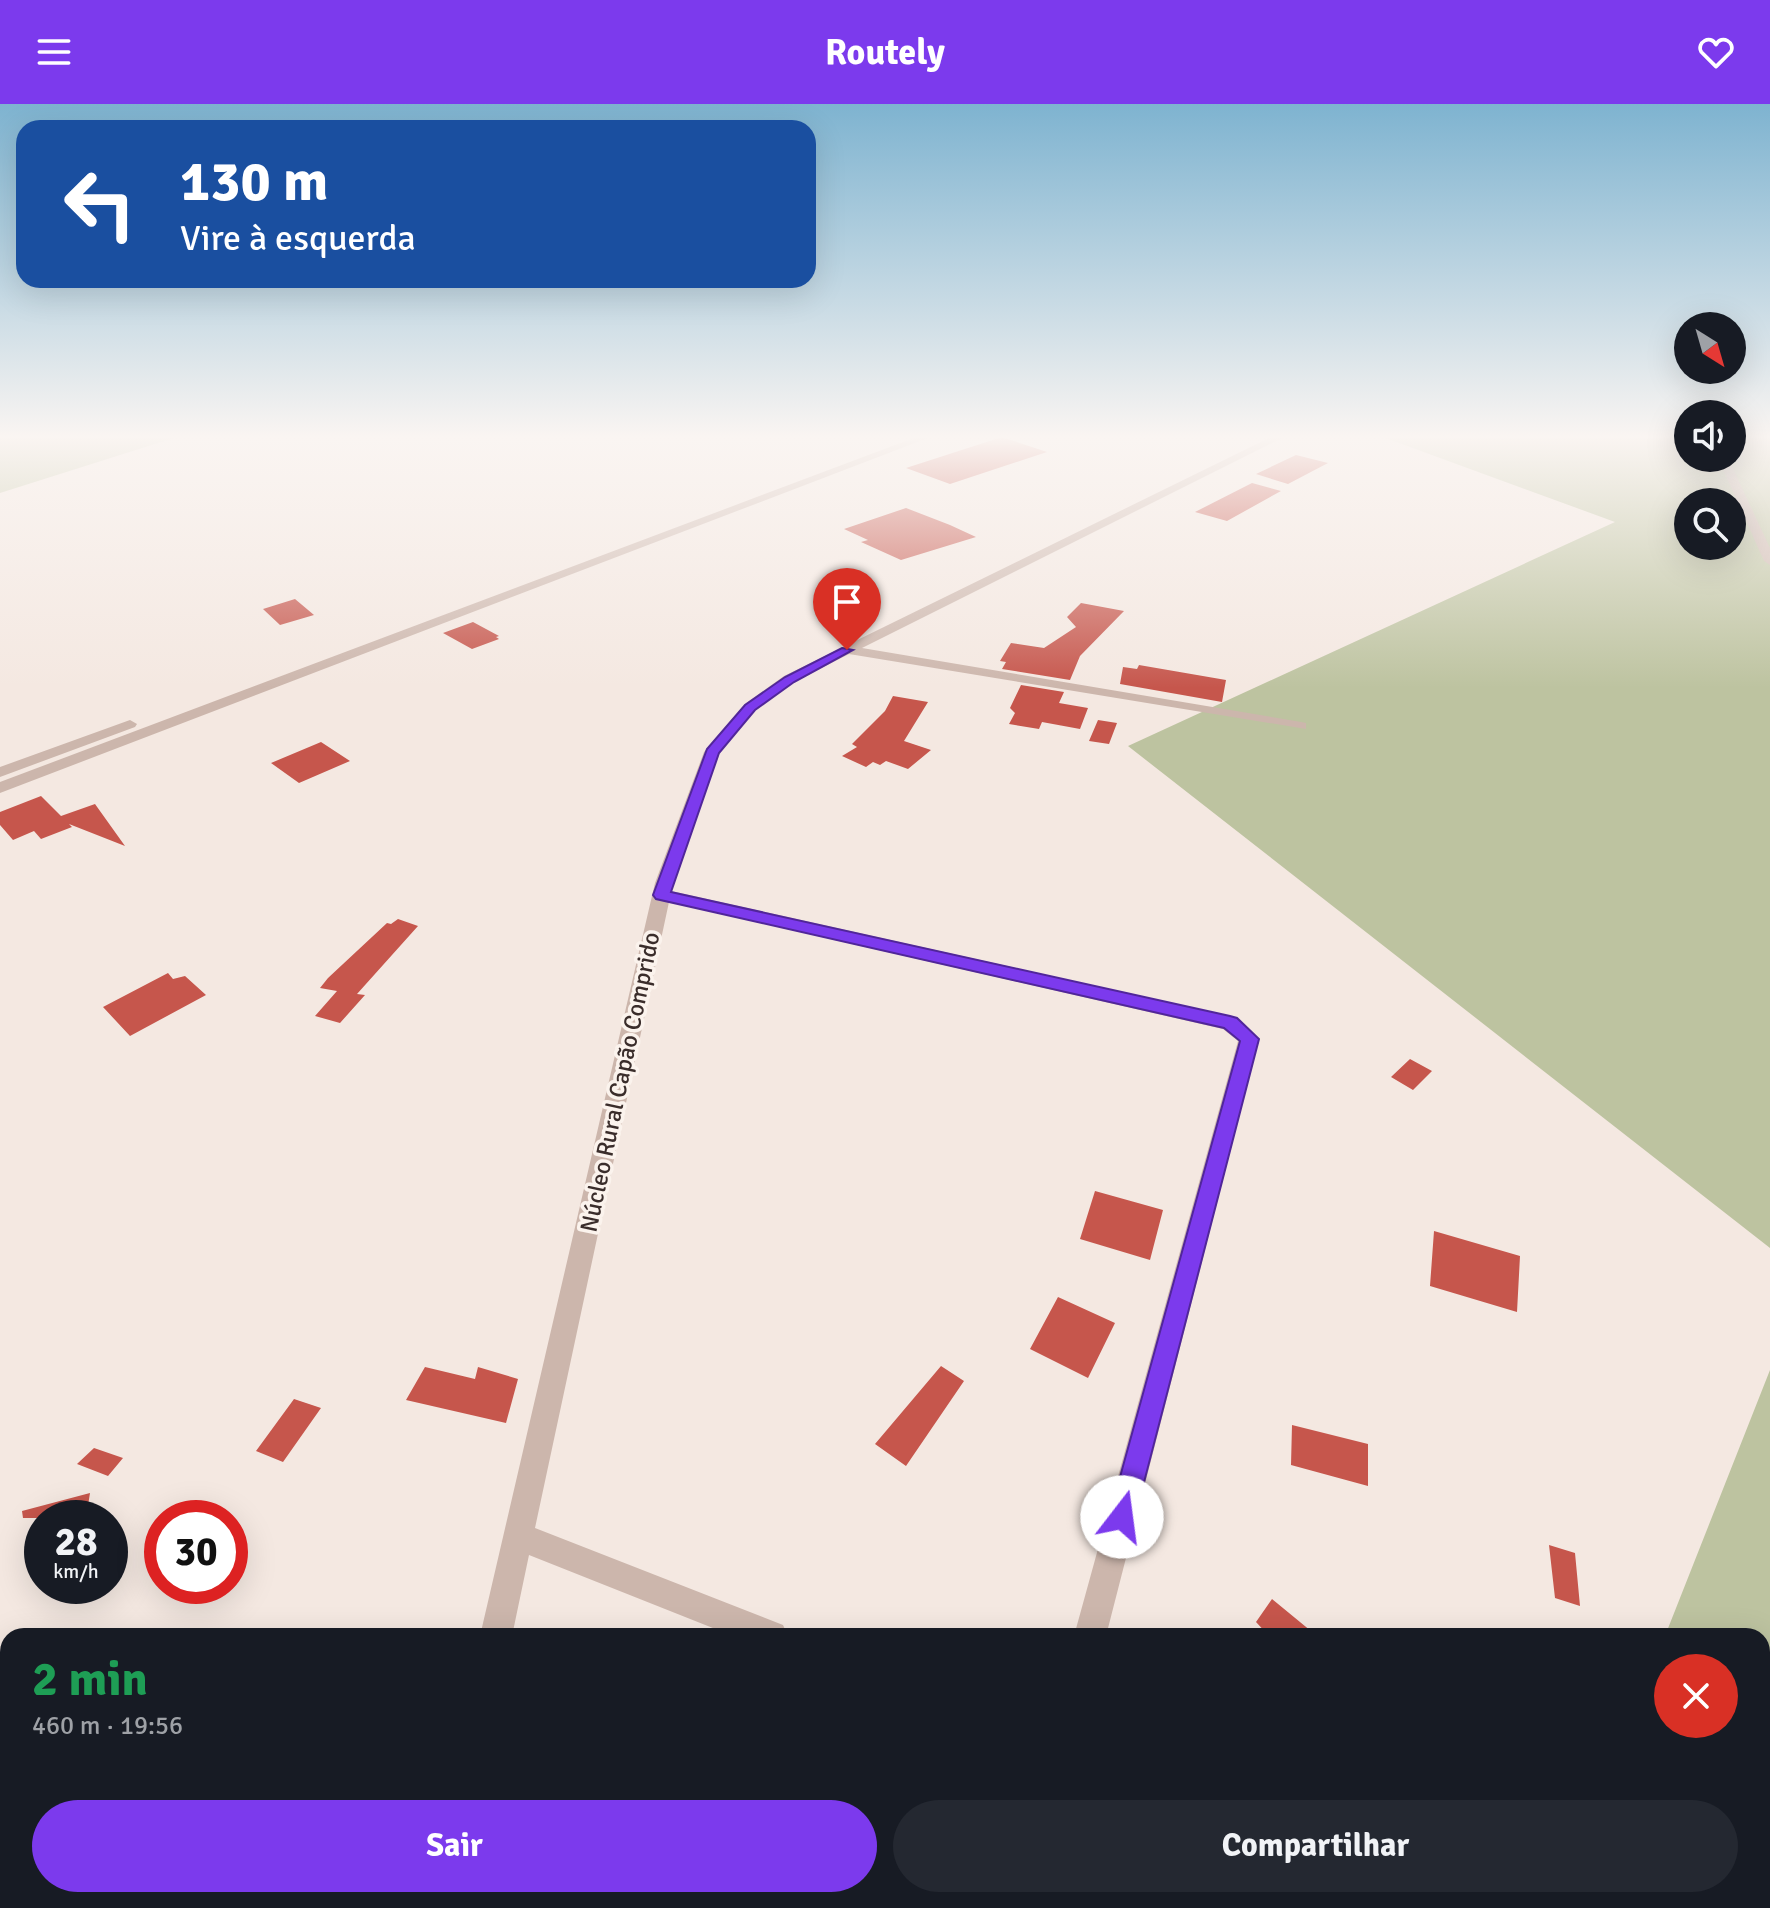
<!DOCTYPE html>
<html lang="pt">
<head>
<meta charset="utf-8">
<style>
	:root { --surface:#171b24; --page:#242831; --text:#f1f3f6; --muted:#9ea1a6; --accent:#7c3aed }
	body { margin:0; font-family:Signika,sans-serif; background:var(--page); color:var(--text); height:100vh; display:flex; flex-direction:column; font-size:30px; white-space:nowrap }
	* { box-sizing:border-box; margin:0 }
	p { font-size:26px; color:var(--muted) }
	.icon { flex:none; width:44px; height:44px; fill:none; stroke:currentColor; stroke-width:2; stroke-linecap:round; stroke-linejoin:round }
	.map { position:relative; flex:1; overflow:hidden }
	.details { position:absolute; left:0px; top:1524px; width:1770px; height:280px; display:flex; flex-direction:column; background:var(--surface); border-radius:24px 24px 0 0; box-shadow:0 8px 32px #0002 }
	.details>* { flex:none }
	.top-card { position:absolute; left:16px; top:16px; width:800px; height:168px; border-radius:24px; box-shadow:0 8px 32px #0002; background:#1a4fa0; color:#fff; overflow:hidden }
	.needle { width:52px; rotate:143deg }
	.buttons { position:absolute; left:1674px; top:208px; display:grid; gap:16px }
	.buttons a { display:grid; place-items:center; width:72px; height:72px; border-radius:50%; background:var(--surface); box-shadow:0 8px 32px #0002; font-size:40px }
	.speed { position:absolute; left:24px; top:1396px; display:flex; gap:16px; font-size:40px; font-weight:700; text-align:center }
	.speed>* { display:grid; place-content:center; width:104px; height:104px; border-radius:50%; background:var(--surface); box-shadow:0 8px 32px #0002; line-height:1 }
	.speed small { font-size:20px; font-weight:400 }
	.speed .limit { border:12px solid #d22; background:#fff; color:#111 }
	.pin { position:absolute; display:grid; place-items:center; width:68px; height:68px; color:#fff; margin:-82px -34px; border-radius:50% 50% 50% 0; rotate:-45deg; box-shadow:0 0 8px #0007 }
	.pin .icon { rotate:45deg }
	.me { position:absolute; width:88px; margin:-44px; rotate:15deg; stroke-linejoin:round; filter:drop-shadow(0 0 6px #0008) }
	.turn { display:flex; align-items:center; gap:28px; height:168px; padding:0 32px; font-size:36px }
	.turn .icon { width:104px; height:104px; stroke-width:2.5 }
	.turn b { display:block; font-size:56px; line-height:68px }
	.round { display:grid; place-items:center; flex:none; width:84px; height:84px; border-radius:42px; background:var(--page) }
	.overview { display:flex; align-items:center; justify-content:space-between; height:136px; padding:0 32px }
	h1 { font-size:48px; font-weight:700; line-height:60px; color:#1e9e55 }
	.action { display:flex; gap:16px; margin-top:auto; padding:16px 32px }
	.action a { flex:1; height:92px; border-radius:48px; background:var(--accent); color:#fff; font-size:32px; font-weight:700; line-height:92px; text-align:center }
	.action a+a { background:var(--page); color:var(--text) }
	header { display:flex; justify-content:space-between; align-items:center; height:104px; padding:0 32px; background:var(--accent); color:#fff; font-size:36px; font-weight:700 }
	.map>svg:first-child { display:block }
	.green { fill:#bdc3a0; fill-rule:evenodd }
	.building { fill:#c6564c }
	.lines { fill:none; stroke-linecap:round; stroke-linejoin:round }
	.street { fill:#ccb6ac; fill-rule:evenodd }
	.route { fill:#7c3aed; stroke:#51269a; stroke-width:2 }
	.labels { text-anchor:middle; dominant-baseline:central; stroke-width:7; stroke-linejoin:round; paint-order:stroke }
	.street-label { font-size:24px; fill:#3a2d2b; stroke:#fbf3ed }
</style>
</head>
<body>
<header><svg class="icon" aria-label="menu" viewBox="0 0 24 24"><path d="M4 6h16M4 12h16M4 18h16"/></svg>Routely<svg class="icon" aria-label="heart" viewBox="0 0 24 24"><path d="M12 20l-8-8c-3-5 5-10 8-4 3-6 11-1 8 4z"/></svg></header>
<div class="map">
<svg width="1770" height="1804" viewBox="0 0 1770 1804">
	<rect width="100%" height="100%" fill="#f4e8e1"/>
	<path class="green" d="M0,332H180L0,389Z
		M1380,332H1688V354H1732V332H1770V1144L1128,642L1615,418ZM1688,398H1732V442H1688Z
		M1770,1266V1804H1558L1561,1796H1762V1532H1665Z"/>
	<path class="building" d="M1002,333L1047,348L950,380L906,364Z
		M1296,351L1328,359L1288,380L1256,370Z
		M1252,379L1281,387L1227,417L1195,408Z
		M906,404L950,421L976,433L901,456L861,438L868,436L844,425Z
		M295,495L314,511L280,521L263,505Z
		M1081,499L1124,507L1080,552L1070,576L1002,565L1006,558L1000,557L1011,539L1044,544L1076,523L1067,513Z
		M473,518L499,532L496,533L499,535L472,545L443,529Z
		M1139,561L1226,576L1222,598L1120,580L1123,563L1137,565Z
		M1021,581L1064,588L1059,599L1088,604L1080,625L1042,618L1039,625L1009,620L1015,609L1010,604Z
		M893,592L928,598L904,637L931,646L908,665L886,657L880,661L873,658L866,663L842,652L857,643L852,640L885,607Z
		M1098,616L1117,619L1109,640L1089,637Z
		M321,638L350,657L299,679L271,659Z
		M41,692L61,712L95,700L125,742L69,720L72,723L41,735L34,727L13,736L0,721V708Z
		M398,815L418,822L357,890L365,891L340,919L315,912L337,887L320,884L328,874L387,819L391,820Z
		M168,869L173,875L185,872L206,891L130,932L103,903Z
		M1410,955L1432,967L1413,986L1391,973Z
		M1095,1087L1163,1106L1150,1156L1080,1135Z
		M1434,1127L1520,1152L1517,1208L1430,1182Z
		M1058,1193L1115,1219L1088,1274L1030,1245Z
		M941,1262L964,1277L906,1362L875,1340Z
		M425,1263L475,1275L478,1263L518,1275L506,1319L406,1296Z
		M294,1295L321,1304L283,1358L256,1347Z
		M1292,1321L1368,1340V1382L1291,1361Z
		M94,1344L123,1354L108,1372L77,1360Z
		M90,1389L86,1414H23L22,1407Z
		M1549,1441L1575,1449L1580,1502L1555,1494Z
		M1272,1495L1317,1532H1269L1256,1518Z"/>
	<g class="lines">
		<path class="street" d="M919,332H933L0,689V678Z
			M1273,332H1286L862,544L1301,618L1306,619V625L849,550L794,578L755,606L719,649L671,787L1230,912L1237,914L1259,935L1106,1532H1074L1238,937L1223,925L669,798L535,1424L783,1521L788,1532H733L529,1451L512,1532H480L655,779L704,648L745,600L784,572Z
			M1718,354H1728L1770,444V461L1764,457Z
			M130,616L137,620L135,623L0,673V663Z
			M418,1796H454L452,1804H416Z"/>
	</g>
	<linearGradient id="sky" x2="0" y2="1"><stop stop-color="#7eb3d0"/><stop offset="0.57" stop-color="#faf5f2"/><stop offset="1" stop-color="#faf5f2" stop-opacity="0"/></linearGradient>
	<rect width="1770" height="584" fill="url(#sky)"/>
	<path class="route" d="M842,544L853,546L794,578L755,606L719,649L671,788L1230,912L1237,914L1259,935L1135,1413L1131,1422L1122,1426L1112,1422L1109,1413L1240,937L1224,924L656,795L653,791L707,645L745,601L785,573Z"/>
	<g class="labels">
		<g class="street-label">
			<text transform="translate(620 978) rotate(-78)">Núcleo Rural Capão Comprido</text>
		</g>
	</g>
</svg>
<div class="buttons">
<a><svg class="needle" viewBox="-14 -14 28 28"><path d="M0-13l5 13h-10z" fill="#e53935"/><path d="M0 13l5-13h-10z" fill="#9ea1a6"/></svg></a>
<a><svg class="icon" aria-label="sound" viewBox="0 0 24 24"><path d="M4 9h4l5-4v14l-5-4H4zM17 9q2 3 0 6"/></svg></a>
<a><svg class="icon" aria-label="search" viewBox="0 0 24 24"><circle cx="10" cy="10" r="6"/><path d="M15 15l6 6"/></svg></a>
</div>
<div class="speed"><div>28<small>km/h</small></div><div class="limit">30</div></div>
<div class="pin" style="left:847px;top:546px;background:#d93025"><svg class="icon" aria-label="arrive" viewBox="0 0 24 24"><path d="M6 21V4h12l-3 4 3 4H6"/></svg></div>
<svg class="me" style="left:1122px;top:1413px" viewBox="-20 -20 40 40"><circle r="19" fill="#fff"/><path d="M0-13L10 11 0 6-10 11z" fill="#7c3aed"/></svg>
<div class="top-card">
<div class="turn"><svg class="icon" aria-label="left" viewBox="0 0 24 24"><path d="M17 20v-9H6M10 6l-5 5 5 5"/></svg><div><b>130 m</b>Vire à esquerda</div></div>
</div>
<section class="details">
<div class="overview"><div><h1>2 min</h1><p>460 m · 19:56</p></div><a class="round" style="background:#d93025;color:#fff"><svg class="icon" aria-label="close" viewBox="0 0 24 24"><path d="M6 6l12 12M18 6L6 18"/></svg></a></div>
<div class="action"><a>Sair</a><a>Compartilhar</a></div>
</section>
</div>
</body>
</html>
